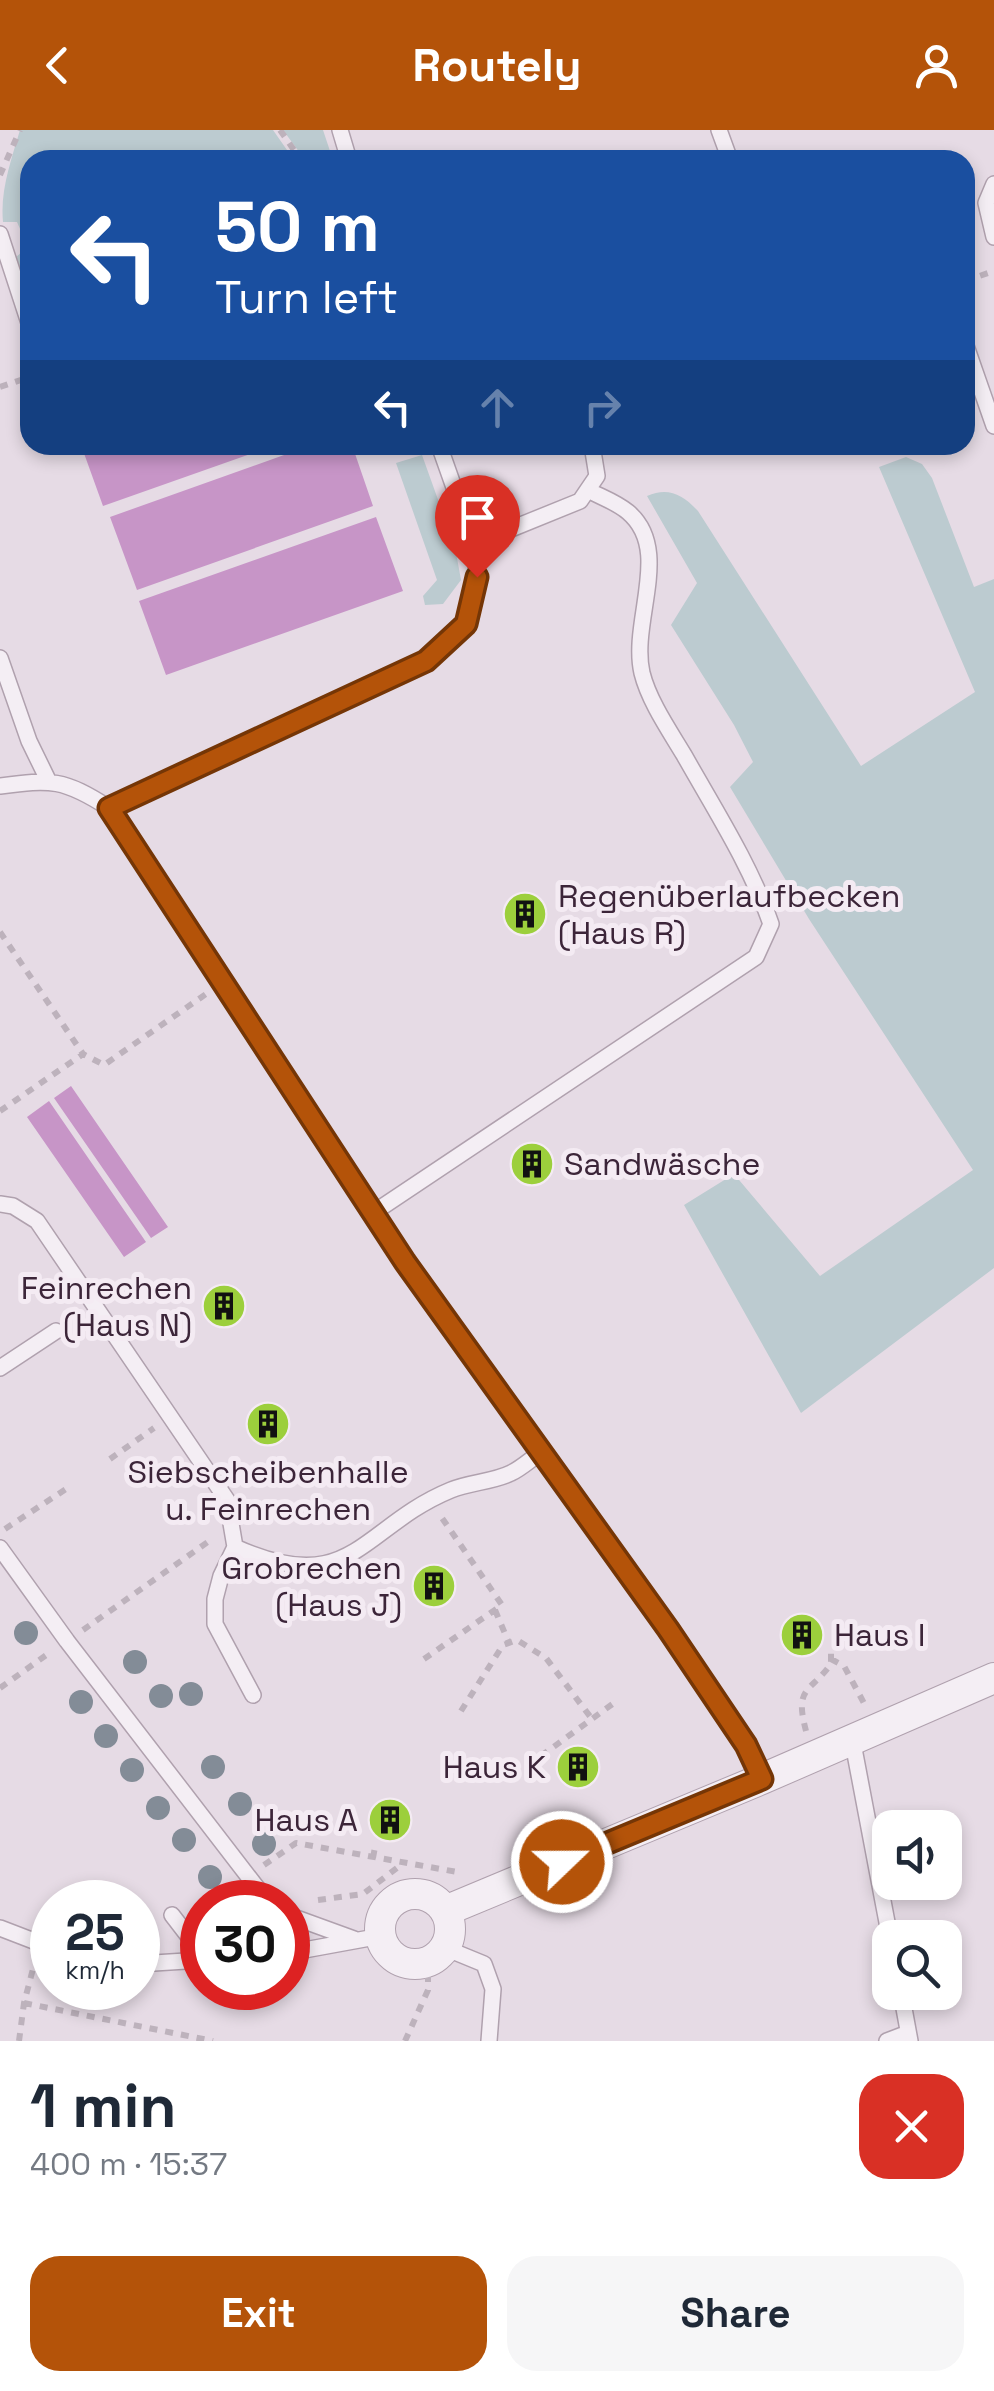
<!DOCTYPE html>
<html lang="en">
<head>
<meta charset="utf-8">
<style>
	:root { --surface:#fff; --page:#f6f6f7; --text:#1f2937; --muted:#747a83; --accent:#b45309 }
	body { margin:0; font-family:"Space Grotesk",sans-serif; background:var(--page); color:var(--text); height:100vh; display:flex; flex-direction:column; font-size:38px; white-space:nowrap }
	* { box-sizing:border-box; margin:0 }
	p { font-size:32px; color:var(--muted) }
	.icon { flex:none; width:55px; height:55px; fill:none; stroke:currentColor; stroke-width:2; stroke-linecap:round; stroke-linejoin:round }
	.map { position:relative; height:1911px; overflow:hidden }
	.side { display:flex; flex-direction:column; background:var(--surface); flex:1 }
	.side>* { flex:none }
	.hud { position:absolute; left:20px; top:20px; width:955px; height:305px; border-radius:30px; box-shadow:0 5px 15px #0003; background:#1a4fa0; color:#fff; overflow:hidden }
	.fabs { position:absolute; left:872px; top:1680px; display:grid; gap:20px }
	.fabs a { display:grid; place-items:center; width:90px; height:90px; border-radius:20px; background:var(--surface); box-shadow:0 5px 15px #0003; font-size:50px }
	.speed { position:absolute; left:30px; top:1750px; display:flex; gap:20px; font-size:50px; font-weight:700; text-align:center }
	.speed>* { display:grid; place-content:center; width:130px; height:130px; border-radius:50%; background:var(--surface); box-shadow:0 5px 15px #0003; line-height:1 }
	.speed small { font-size:25px; font-weight:400 }
	.speed .limit { border:15px solid #d22; background:#fff; color:#111 }
	.pin { position:absolute; display:grid; place-items:center; width:85px; height:85px; color:#fff; margin:-102px -42px; border-radius:50% 50% 50% 0; rotate:-45deg; box-shadow:0 0 10px #0007 }
	.pin .icon { rotate:45deg }
	.me { position:absolute; width:110px; margin:-55px; rotate:68deg; stroke-linejoin:round; filter:drop-shadow(0 0 8px #0008) }
	.turn { display:flex; align-items:center; gap:35px; height:210px; padding:0 30px; font-size:45px }
	.turn .icon { width:130px; height:130px; stroke-width:2.5 }
	.turn b { display:block; font-size:70px; line-height:85px }
	.lanes { display:flex; align-items:center; height:95px; padding:0 30px; background:#0003; justify-content:center; gap:50px; direction:ltr }
	.lanes .off { opacity:.35 }
	.round { display:grid; place-items:center; flex:none; width:105px; height:105px; border-radius:30px; background:var(--page) }
	.overview { display:flex; align-items:center; justify-content:space-between; height:170px; padding:0 30px }
	h1 { font-size:60px; font-weight:800; line-height:75px }
	.action { display:flex; gap:20px; margin-top:auto; padding:20px 30px }
	.action a { flex:1; height:115px; border-radius:30px; background:var(--accent); color:#fff; font-size:40px; font-weight:800; line-height:115px; text-align:center }
	.action a+a { background:var(--page); color:var(--text) }
	header { display:flex; justify-content:space-between; align-items:center; height:130px; padding:0 30px; background:var(--accent); color:#fff; font-size:45px; font-weight:800 }
	.map>svg:first-child { display:block }
	.green { fill:#bccbd0 }
	.water { fill:#c795c7 }
	.lines { fill:none; stroke-linecap:round; stroke-linejoin:round }
	.lane-casing { stroke:#b0a1ae; stroke-width:18 }
	.street-casing { stroke:#b0a1ae; stroke-width:32 }
	.path { stroke:#bdb2bc; stroke-width:6; stroke-dasharray:8 8; stroke-linecap:butt }
	.lane { stroke:#f4eef4; stroke-width:15 }
	.street { stroke:#f4eef4; stroke-width:30 }
	.tree { fill:#838c97 }
	.route-casing { stroke:#753606; stroke-width:25 }
	.route { stroke:#b45309; stroke-width:18 }
	.labels { text-anchor:middle; dominant-baseline:central; stroke-width:10; stroke-linejoin:round; paint-order:stroke }
	.poi-label { font-size:32px; fill:#3c2539; stroke:#f4ebf3; text-anchor:end }
</style>
</head>
<body>
<header><svg class="icon" aria-label="back" viewBox="0 0 24 24"><path d="M15 5l-7 7 7 7"/></svg>Routely<svg class="icon" aria-label="person" viewBox="0 0 24 24"><circle cx="12" cy="8" r="4"/><path d="M4 21q1-7 8-7t8 7"/></svg></header>
<div class="map">
<svg width="994" height="1911" viewBox="0 0 994 1911">
	<rect width="100%" height="100%" fill="#e6dbe5"/>
	<path class="green" d="M20,0H273L294,30H30V166L16,127L28,117L17,92H3C0,60 11,31 20,0Z
		M283,0H323L333,30H305Z
		M422,325L455,417L461,450L443,474L425,475L423,466L437,450L396,333Z
		M906,327L922,334L932,348L974,457L994,449V1138L801,1283L684,1075L734,1044L820,1146L973,1040L809,789L730,657L753,632L734,595L671,495L697,453L647,366C668,357 682,364 698,381L861,636L975,562L879,337Z"/>
	<path class="water" d="M81,315H276L103,376Z
		M312,315H352L373,376L137,460L110,387Z
		M376,387L403,461L166,545L139,471Z
		M71,956L168,1097L151,1108L54,968Z
		M49,971L146,1112L124,1127L27,987Z"/>
	<g class="lines">
		<g class="lane-casing">
			<path id="lane" d="M340,0L349,30
				M719,0L730,30
				M994,54L986,73L994,107
				M0,104L30,196
				M965,213L994,296
				M439,315L474,414L477,447L466,494L426,531L109,678L405,1133L668,1499L746,1615L762,1649
				M474,414L580,371L597,346L592,315
				M0,528L29,611L48,650
				M0,656C51,649 64,649 109,678
				M0,1074L13,1076L37,1091L227,1370L235,1417L221,1446L215,1469V1494L253,1565
				M373,1083L756,827L771,794C750,734 715,680 684,625C669,600 649,571 642,543C630,491 673,420 628,382C616,372 601,367 588,360
				M0,1238L56,1201
				M235,1417C352,1470 361,1397 451,1360C470,1352 493,1352 511,1343C522,1338 532,1328 543,1321
				M0,1418L67,1511L268,1772
				M852,1608L890,1808
				M172,1785L202,1824
				M288,1785L354,1809
				M0,1798L52,1818
				M445,1818L484,1834L493,1859L489,1911
				M288,1823L381,1806
				M138,1834L202,1830
				M901,1862L910,1911
				M887,1911L908,1903"/>
		</g>
		<g class="street-casing">
			<path id="street" d="M380 1799a35 35 0 1 1 70 0a35 35 0 1 1-70 0Z
				M445,1781L762,1649L994,1548"/>
		</g>
		<path class="path" d="M280,0L301,30
			M0,45L20,0
			M965,151L994,141
			M0,257L30,247
			M0,802L83,924
			M0,981L83,924L104,935L206,864
			M110,1329L154,1298
			M5,1399L69,1357
			M495,1480L509,1513
			M83,1500L212,1409
			M424,1529L502,1475L442,1388
			M831,1529L844,1536L865,1575
			M0,1558L52,1521
			M461,1581L503,1515L517,1510L546,1528L592,1589
			M806,1601C794,1556 810,1563 831,1534V1518
			M541,1626L618,1570
			M373,1728L375,1717
			M264,1735L296,1713L457,1742
			M318,1770L363,1764L402,1734
			M24,1873L213,1911
			M19,1911L24,1873L34,1835
			M405,1911L428,1860V1833"/>
		<use href="#lane" class="lane"/>
		<use href="#street" class="street"/>
	</g>
	<g class="tree">
		<circle cx="26" cy="1503" r="12"/>
		<circle cx="135" cy="1532" r="12"/>
		<circle cx="191" cy="1564" r="12"/>
		<circle cx="161" cy="1566" r="12"/>
		<circle cx="81" cy="1572" r="12"/>
		<circle cx="106" cy="1606" r="12"/>
		<circle cx="213" cy="1637" r="12"/>
		<circle cx="132" cy="1640" r="12"/>
		<circle cx="240" cy="1674" r="12"/>
		<circle cx="158" cy="1678" r="12"/>
		<circle cx="184" cy="1710" r="12"/>
		<circle cx="264" cy="1714" r="12"/>
		<circle cx="210" cy="1747" r="12"/>
	</g>
	<g class="lines">
		<g class="route-casing">
			<path id="route" d="M477,447L466,494L426,531L109,678L405,1132L668,1499L746,1615L762,1649L562,1732"/>
		</g>
		<use href="#route" class="route"/>
	</g>
	<defs>
		<g id="building-disc" transform="scale(2.25)"><circle r="9.5" fill="#9ccf3c" stroke="#f4ebf3"/><path d="M-4-6H4V6H1V3H-1V6H-4ZM-2.5-4.3h1.7v1.8h-1.7ZM.8-4.3h1.7v1.8H.8ZM-2.5-1h1.7V.8h-1.7ZM.8-1h1.7V.8H.8Z" fill="#111"/></g>
	</defs>
	<g fill-rule="evenodd">
		<use href="#building-disc" x="525" y="784"/>
		<use href="#building-disc" x="532" y="1034"/>
		<use href="#building-disc" x="224" y="1176"/>
		<use href="#building-disc" x="268" y="1294"/>
		<use href="#building-disc" x="434" y="1456"/>
		<use href="#building-disc" x="802" y="1505"/>
		<use href="#building-disc" x="578" y="1637"/>
		<use href="#building-disc" x="390" y="1690"/>
	</g>
	<g class="labels">
		<g class="poi-label">
			<text x="558" y="766" text-anchor="start">Regenüberlaufbecken<tspan x="558" dy="37">(Haus R)</tspan></text>
			<text x="564" y="1034" text-anchor="start">Sandwäsche</text>
			<text x="192" y="1158">Feinrechen<tspan x="192" dy="37">(Haus N)</tspan></text>
			<text x="268" y="1342" text-anchor="middle">Siebscheibenhalle<tspan x="268" dy="37">u. Feinrechen</tspan></text>
			<text x="402" y="1438">Grobrechen<tspan x="402" dy="37">(Haus J)</tspan></text>
			<text x="834" y="1505" text-anchor="start">Haus I</text>
			<text x="546" y="1637">Haus K</text>
			<text x="358" y="1690">Haus A</text>
		</g>
	</g>
</svg>
<div class="fabs">
<a><svg class="icon" aria-label="sound" viewBox="0 0 24 24"><path d="M4 9h4l5-4v14l-5-4H4zM17 9q2 3 0 6"/></svg></a>
<a><svg class="icon" aria-label="search" viewBox="0 0 24 24"><circle cx="10" cy="10" r="6"/><path d="M15 15l6 6"/></svg></a>
</div>
<div class="speed"><div>25<small>km/h</small></div><div class="limit">30</div></div>
<div class="pin" style="left:477px;top:447px;background:#d93025"><svg class="icon" aria-label="arrive" viewBox="0 0 24 24"><path d="M6 21V4h12l-3 4 3 4H6"/></svg></div>
<svg class="me" style="left:562px;top:1732px" viewBox="-20 -20 40 40"><circle r="17" fill="#b45309" stroke="#fff" stroke-width="3"/><path d="M0-11L8 9 0 5-8 9z" fill="#fff"/></svg>
<div class="hud">
<div class="turn"><svg class="icon" aria-label="left" viewBox="0 0 24 24"><path d="M17 20v-9H6M10 6l-5 5 5 5"/></svg><div><b>50 m</b>Turn left</div></div>
<div class="lanes"><svg class="icon" aria-label="left" viewBox="0 0 24 24"><path d="M17 20v-9H6M10 6l-5 5 5 5"/></svg><svg class="icon off" aria-label="ahead" viewBox="0 0 24 24"><path d="M12 20V5M6 11l6-6 6 6"/></svg><svg class="icon off" aria-label="right" viewBox="0 0 24 24"><path d="M7 20v-9h11M14 6l5 5-5 5"/></svg></div>
</div>
</div>
<section class="side">
<div class="overview"><div><h1>1 min</h1><p>400 m · 15:37</p></div><a class="round" style="background:#d93025;color:#fff"><svg class="icon" aria-label="close" viewBox="0 0 24 24"><path d="M6 6l12 12M18 6L6 18"/></svg></a></div>
<div class="action"><a>Exit</a><a>Share</a></div>
</section>
</body>
</html>
